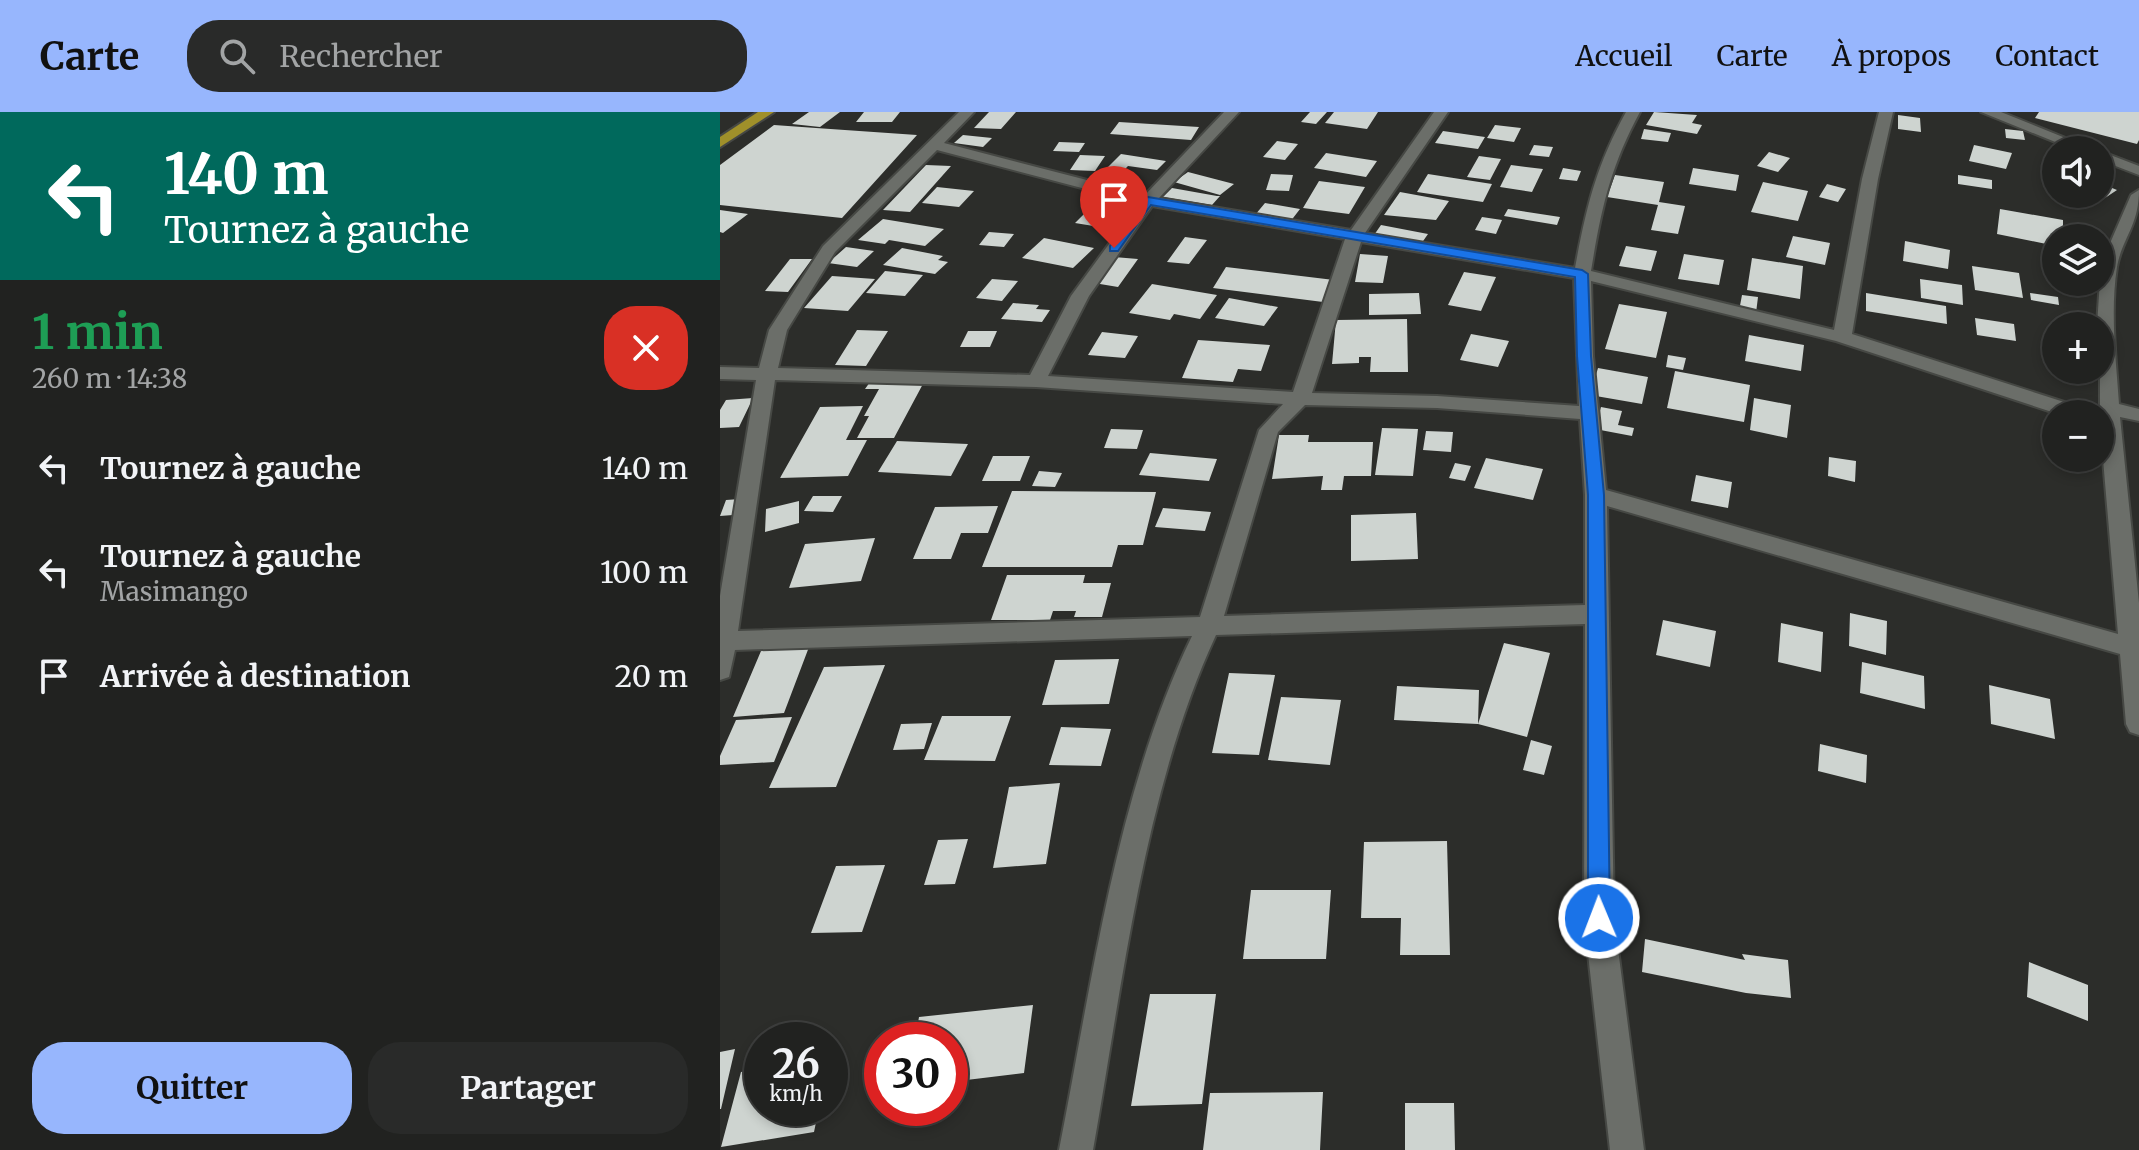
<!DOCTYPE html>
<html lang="fr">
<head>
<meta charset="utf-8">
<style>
	:root { --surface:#212220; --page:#292a29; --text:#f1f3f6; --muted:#a2a4a5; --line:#3e3f3e; --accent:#97b6fd }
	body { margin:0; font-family:Merriweather,serif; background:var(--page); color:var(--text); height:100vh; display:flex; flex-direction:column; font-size:30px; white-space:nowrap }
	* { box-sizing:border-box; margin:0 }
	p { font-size:26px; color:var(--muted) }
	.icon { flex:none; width:44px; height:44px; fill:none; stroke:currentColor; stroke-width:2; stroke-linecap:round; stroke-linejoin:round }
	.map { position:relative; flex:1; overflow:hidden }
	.sheet { display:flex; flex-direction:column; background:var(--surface); width:720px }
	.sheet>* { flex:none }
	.hud { background:#00695c; color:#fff; overflow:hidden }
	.controls { position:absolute; left:1322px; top:24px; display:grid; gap:16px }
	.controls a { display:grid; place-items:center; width:72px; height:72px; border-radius:50%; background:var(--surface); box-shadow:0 4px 12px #0003,0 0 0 2px var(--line); font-size:40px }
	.speed { position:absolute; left:24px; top:910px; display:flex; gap:16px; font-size:40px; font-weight:700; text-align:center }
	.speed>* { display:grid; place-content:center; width:104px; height:104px; border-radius:50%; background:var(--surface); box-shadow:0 4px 12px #0003,0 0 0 2px var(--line); line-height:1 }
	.speed small { font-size:20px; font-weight:400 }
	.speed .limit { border:12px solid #d22; background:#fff; color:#111 }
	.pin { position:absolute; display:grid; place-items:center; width:68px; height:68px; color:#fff; margin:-82px -34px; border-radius:50% 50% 50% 0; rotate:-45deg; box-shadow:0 0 8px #0007 }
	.pin .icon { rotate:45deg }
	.me { position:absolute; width:88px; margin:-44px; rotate:359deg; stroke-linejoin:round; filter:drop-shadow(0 0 6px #0008) }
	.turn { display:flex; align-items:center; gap:28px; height:168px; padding:0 32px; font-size:36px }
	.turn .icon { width:104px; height:104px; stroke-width:2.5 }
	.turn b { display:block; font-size:56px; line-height:68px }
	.round { display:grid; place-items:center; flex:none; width:84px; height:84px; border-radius:32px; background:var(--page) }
	.head { display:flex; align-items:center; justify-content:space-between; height:136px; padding:0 32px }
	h1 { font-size:48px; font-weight:700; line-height:60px; color:#1e9e55 }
	.button { display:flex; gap:16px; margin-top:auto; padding:16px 32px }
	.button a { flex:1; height:92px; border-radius:32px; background:var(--accent); color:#111; font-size:32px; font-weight:700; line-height:92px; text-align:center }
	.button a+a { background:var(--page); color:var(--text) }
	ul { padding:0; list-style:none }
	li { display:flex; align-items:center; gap:24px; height:104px; padding:0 32px }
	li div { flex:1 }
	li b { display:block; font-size:30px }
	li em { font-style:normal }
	header { display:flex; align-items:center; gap:48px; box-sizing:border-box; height:112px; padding:0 40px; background:var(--accent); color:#111 }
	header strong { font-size:38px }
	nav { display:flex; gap:44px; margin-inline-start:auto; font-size:28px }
	.search { width:560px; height:72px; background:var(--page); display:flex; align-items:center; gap:20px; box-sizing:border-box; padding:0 28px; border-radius:32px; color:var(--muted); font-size:30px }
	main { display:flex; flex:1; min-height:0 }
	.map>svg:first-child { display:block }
	.building { fill:#ced4d0 }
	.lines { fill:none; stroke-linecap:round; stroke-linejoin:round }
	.minor-casing { stroke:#464844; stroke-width:4 }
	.trunk-casing { stroke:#464844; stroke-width:4 }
	.minor { fill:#6b6e69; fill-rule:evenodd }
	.trunk { fill:#a0902a; fill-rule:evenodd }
	.route { fill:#1a73e8; stroke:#114b97; stroke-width:2 }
</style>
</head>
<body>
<header>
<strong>Carte</strong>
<div class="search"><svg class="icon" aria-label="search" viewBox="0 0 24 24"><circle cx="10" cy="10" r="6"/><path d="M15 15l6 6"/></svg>Rechercher</div>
<nav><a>Accueil</a><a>Carte</a><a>À propos</a><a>Contact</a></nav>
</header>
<main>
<section class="sheet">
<div class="hud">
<div class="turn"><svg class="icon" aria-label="left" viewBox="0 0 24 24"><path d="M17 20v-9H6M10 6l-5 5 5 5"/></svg><div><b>140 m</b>Tournez à gauche</div></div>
</div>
<div class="head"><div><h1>1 min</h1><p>260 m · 14:38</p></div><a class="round" style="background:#d93025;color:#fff"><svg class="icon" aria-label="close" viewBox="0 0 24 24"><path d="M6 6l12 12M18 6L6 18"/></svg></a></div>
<ul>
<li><svg class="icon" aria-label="left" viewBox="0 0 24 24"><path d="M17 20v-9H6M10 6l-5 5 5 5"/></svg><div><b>Tournez à gauche</b></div><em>140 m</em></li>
<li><svg class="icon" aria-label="left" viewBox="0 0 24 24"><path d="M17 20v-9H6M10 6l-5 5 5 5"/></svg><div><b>Tournez à gauche</b><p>Masimango</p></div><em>100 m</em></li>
<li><svg class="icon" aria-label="arrive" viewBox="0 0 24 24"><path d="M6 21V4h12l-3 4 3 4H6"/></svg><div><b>Arrivée à destination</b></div><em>20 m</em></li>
</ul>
<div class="button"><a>Quitter</a><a>Partager</a></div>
</section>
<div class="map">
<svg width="1419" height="1038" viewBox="0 0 1419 1038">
	<rect width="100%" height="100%" fill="#2c2d2a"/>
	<path class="building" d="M89,0H120L100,15L72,12Z
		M144,0H180L172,10H136Z
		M269,0H296L281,17L254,16Z
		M590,0H607L596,12L581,10Z
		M614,0H658L647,17L605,11Z
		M934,0L977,3L972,11L982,13L977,22L926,13Z
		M1319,0H1419V28L1417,32L1315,6Z
		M1178,3L1200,6L1201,20L1178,17Z
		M399,10L479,15L471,28L390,22Z
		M54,13L96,16L197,23L122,106L0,93V53Z
		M775,13L801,16L794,30L767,26Z
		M924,17L951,21L948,30L921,27Z
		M1285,17L1303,19L1305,28L1286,26Z
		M723,19L765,25L758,37L715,31Z
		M243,23L272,26L263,35L234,31Z
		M557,29L578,32L565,48L543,45Z
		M339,30L365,31L359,40L333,39Z
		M814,33L833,35L829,45L809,43Z
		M1254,33L1292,41L1286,57L1249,49Z
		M1049,40L1070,46L1058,60L1037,54Z
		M606,41L657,49L646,65L594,56Z
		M401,42L446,49L437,58L408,54L398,64L382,61Z
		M360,43L385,44L375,59L350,58Z
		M759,44L781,47L770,68L747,65Z
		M206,53L231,54L190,100L163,98Z
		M791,53L823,57L812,80L780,75Z
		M843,56L861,59L857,69L839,67Z
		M973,56L1019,63L1016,79L969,72Z
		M468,60L514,72L500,83L454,70Z
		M551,62L573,63L569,79L546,78Z
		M708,62L772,72L763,90L697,80Z
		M895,63L944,70L939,90L965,94L958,122L931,118L938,93L887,85Z
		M1238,63L1272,68V77L1238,72Z
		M599,69L645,75L629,102L583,96Z
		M1043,70L1088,79L1078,109L1031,100Z
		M1380,71L1397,78L1382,88L1368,83L1354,92L1330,82L1336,79V82H1380Z
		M1107,72L1126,77L1118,90L1099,85Z
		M217,75L254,79L239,95L202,91Z
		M452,76L497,84H500L492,93L443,85Z
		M680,80L729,89L716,108L664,103Z
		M545,91L580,97L570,110L535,103Z
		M788,97L840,105L837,113L784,104Z
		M1280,97L1343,108V126H1336V134L1277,122Z
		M0,98L28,102L3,121L0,120Z
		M368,98L404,104L392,117L355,111Z
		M762,105L782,108L776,122L755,118Z
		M163,107L224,117L205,134L169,128L165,132L138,128Z
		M661,113L708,122L701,132L654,123Z
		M269,120L294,122L284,135L259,133Z
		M1073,124L1110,131L1105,153L1066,145Z
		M465,125L487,128L469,152L447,150Z
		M324,126L374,136L353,156L302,146Z
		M1185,129L1230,138L1228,157L1183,149Z
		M906,134L937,139L931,159L899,154Z
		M126,135L154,139L137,155L108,151Z
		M182,136L223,144L218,148L228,150L215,162L163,153Z
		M640,142L668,144L663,171L635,170Z
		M964,142L1004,148L999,173L958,167Z
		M394,145L418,147L398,175L374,171Z
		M1032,146L1083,154L1080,187L1027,178Z
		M70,147H92L68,180L45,179Z
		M1252,154L1299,161L1303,186L1255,178Z
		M506,155L614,168L603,190L493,176Z
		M165,159L203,163L185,184L146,181Z
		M744,160L776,165L761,199L728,193Z
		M112,164L155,167L128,199L84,196Z
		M272,167L298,169L282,189L256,186Z
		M1200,167L1242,173L1243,193L1201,186Z
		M432,172L497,183L480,207L454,202L450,208L409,201Z
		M699,181L701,202L649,203V182Z
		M1146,181L1226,194L1227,212L1146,199Z
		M1310,181L1338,185L1339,193L1311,188Z
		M1022,183L1038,185L1036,201L1019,199Z
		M509,186L558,195L544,214L495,206Z
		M293,191L319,193L316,197L330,198L322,210L281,207Z
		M899,192L947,200L936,246L885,237Z
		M1255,206L1294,212L1296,229L1257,223Z
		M687,207L688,260H650L651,245H639V251L612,252L616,208Z
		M137,218L168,219L146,254L115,253Z
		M248,219H277L270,235H240Z
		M382,220L418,224L405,246L368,243Z
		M751,222L789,229L778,255L740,248Z
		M1029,223L1084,233L1081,259L1025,249Z
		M478,228L550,233L541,259L518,257L513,270L462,266Z
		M948,243L966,246L963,258L946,255Z
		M878,256L928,265L922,292L870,283Z
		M955,259L1030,273L1024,310L947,296Z
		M150,270H204L174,326H137L149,304H144L159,277H145Z
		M33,286L19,315L0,316V298L6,288Z
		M1034,286L1071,293L1067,326L1030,318Z
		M143,294L126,328H147L128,364L60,366L100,295Z
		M881,295L902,299L898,313L914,316L912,324L875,317Z
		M662,316L698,317L693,364L655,363Z
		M391,317L423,318L417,337L384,336Z
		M706,319L733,320L731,340L703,338Z
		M559,323H589L588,330H653L651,364H624L622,378H601L603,364L552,367Z
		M177,329L248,332L231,364L158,360Z
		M430,341L497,347L489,369L419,363Z
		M273,344H310L300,369H262Z
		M1109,345L1136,349L1135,370L1108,364Z
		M766,346L823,357L813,388L754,376Z
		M735,351L751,354L745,369L729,366Z
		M319,359L342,361L335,375L312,374Z
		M976,363L1012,370L1008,396L971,389Z
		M292,379L436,380L423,433H398L392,455H262Z
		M93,384H122L113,400L84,399Z
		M20,387L13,403L0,404L6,388Z
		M79,389V411L45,420L46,397Z
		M278,394L268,421H241L231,447H193L215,395Z
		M443,396L491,400L485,419L435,415Z
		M696,401L698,447L631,449V403Z
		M155,426L141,469L69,476L85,432Z
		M287,463H365L363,471H391L382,505H354L356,499H333L330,508H271Z
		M1130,501L1167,509L1166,543L1129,534Z
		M943,508L996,519L990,555L936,543Z
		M1061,511L1103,520L1101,560L1058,550Z
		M784,531L830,541L807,625L758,612L674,608L677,574L759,578L758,612Z
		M89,535L64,601L13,605L41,539Z
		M399,547L389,592L322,593L335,548Z
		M1142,550L1204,564L1205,597L1140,581Z
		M165,553L116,675L49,676L104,555Z
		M509,561L555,563L539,643L492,641Z
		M1269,573L1330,587L1335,627L1271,612Z
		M561,585L621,588L610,653L548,648Z
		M222,604H291L275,649L204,648Z
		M72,605L54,650L0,653V644L16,608Z
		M212,611L204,637L173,638L181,612Z
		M341,615L391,617L381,654L329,653Z
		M811,628L832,634L824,663L803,658Z
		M1100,632L1147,643L1146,671L1098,659Z
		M340,671L326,752L273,756L289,675Z
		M248,727L235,772L204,773L218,728Z
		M727,729L730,843H680L681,806H641L644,730Z
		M165,753L142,820L91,821L116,754Z
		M531,778H611L606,847H523Z
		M925,827L1025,848L1022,842L1068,848L1071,886L1026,881L922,860Z
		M1309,850L1368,873V909L1307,885Z
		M430,882H496L482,992L411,994Z
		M313,893L304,961L230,970V928H195L199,905Z
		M15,937L1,997H0V940Z
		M42,956V996H99L94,1020L1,1035L21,960Z
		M603,980L600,1038H483L490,981Z
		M685,991H734L735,1038H685Z"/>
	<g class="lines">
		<g class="minor-casing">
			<path id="minor" d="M239,0H254L224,31L425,83L504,0H519L439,86L631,118L714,0H728L645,121L855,156C866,96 876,54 906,0H920C890,55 881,98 871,159L1114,218L1142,67L1159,0H1173L1158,67L1132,222L1366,297L1369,302H1338L1116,229L871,169L873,244L886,378L1398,522L1380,312V214H1377L1381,152L1411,83L1419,78C1419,114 1402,126 1397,155C1390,200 1396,247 1399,292L1419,297V309L1400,305L1419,491V623L1410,620L1406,612L1400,542L887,394L894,806L924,1038H890L864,806L865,512L496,523C424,678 403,870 373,1038H339C372,871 397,678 472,524L15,538L9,565L0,568V484L36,268L0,267V255L39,256L49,218L103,134ZM217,38L419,91L351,184L310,263L58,256L67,218L115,140ZM432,94L625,127L573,280L328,264L369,184ZM641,130L854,166L859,294L717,284L592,281ZM55,268L316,275L563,292L539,318L480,505L18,519ZM585,293L717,296L860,307L865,383V493L504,504L558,320Z
				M1261,0H1281L1375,38H1355Z
				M1380,39L1419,54V63L1380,48Z"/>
		</g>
		<g class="trunk-casing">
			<path id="trunk" d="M38,0H54L0,35V25Z"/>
		</g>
		<use href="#minor" class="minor"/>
		<use href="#trunk" class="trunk"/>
	</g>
	<path class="route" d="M428,85L862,158L868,162L871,244L884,383L890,806L887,814L879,817L871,814L868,806V383L857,244L855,165L431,93L398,139H390V134L424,86Z"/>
</svg>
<div class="controls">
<a><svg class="icon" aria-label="sound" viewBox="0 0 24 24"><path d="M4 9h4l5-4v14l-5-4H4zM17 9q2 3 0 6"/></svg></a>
<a><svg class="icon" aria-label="layers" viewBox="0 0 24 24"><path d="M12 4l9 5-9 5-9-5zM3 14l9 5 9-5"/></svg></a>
<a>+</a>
<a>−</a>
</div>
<div class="speed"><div>26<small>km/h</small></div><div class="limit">30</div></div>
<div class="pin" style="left:394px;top:136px;background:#d93025"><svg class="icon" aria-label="arrive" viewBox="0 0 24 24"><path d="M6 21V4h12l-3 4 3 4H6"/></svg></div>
<svg class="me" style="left:879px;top:806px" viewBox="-20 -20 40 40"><circle r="17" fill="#1a73e8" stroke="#fff" stroke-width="3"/><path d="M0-11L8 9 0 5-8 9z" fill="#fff"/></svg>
</div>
</main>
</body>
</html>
